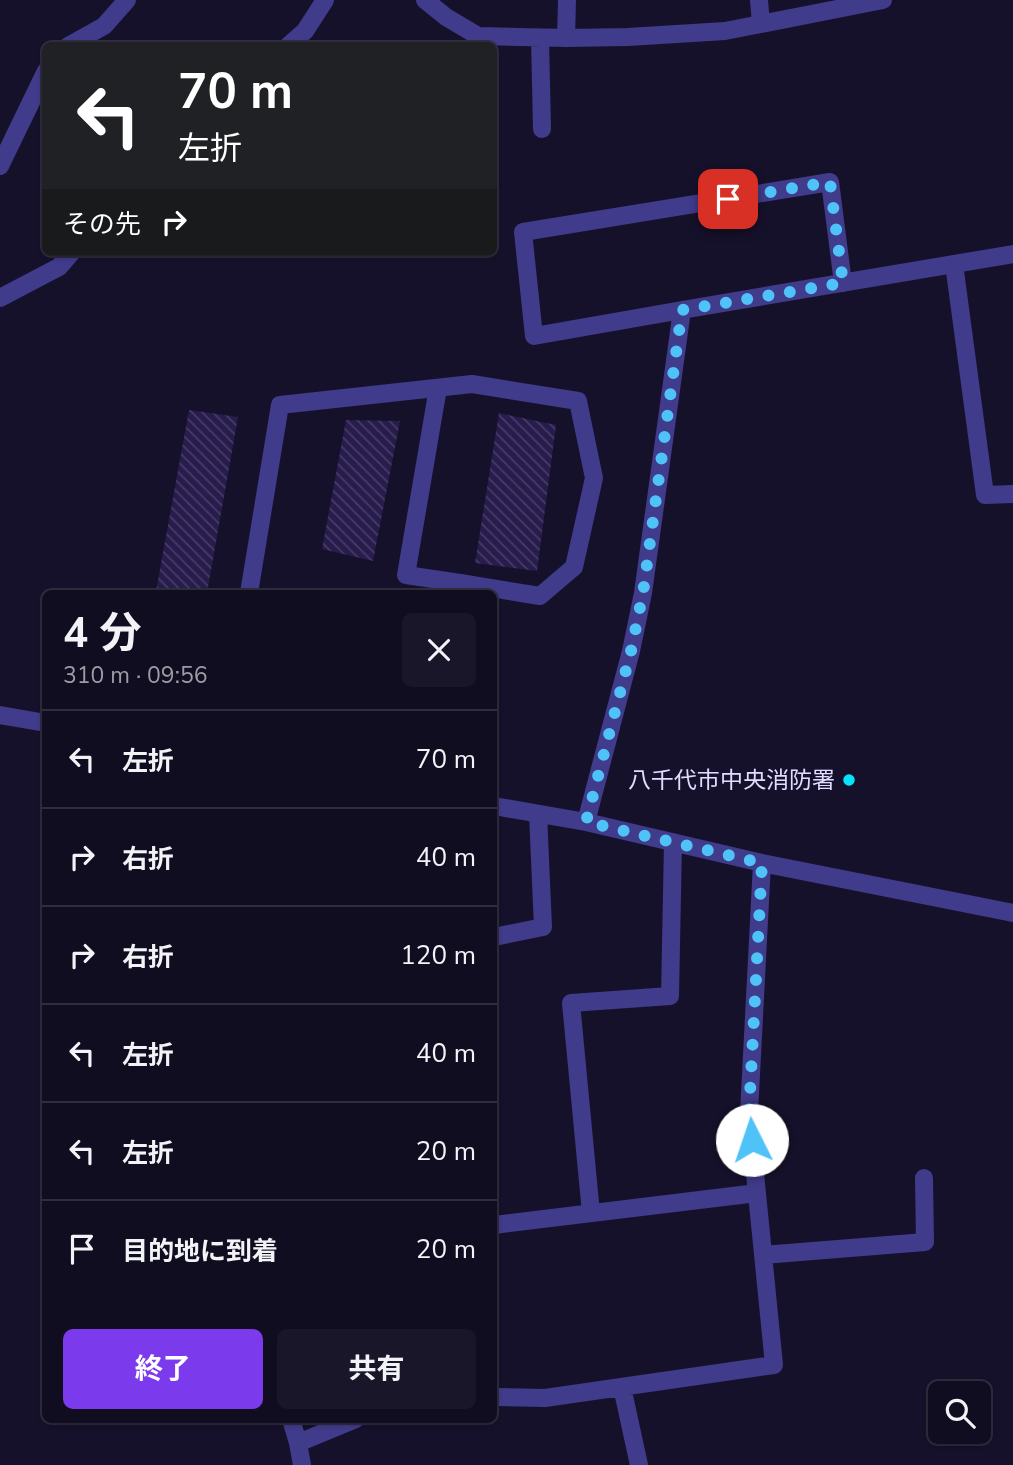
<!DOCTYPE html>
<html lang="ja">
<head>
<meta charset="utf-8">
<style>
	:root { --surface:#100d20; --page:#191629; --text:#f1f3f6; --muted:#9c9ca5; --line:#302d3e; --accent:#7c3aed }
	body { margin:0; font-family:"Nunito Sans","Noto Sans JP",sans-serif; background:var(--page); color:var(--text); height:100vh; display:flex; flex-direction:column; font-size:26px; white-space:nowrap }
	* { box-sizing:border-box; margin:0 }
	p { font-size:23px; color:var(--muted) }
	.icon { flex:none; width:38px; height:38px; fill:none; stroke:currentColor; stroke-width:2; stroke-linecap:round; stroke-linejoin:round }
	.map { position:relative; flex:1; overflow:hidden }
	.details { position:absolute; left:42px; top:590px; width:455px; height:833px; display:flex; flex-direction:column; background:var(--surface); border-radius:10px; box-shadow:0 2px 5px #0004,0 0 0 2px var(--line) }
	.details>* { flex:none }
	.guide { position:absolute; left:42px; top:42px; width:455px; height:214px; border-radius:10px; box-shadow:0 2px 5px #0004,0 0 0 2px var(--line); background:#202124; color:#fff; overflow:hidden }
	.controls { position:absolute; left:928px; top:1381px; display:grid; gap:14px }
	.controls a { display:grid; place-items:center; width:63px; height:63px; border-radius:10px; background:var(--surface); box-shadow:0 2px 5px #0004,0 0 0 2px var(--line); font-size:35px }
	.pin { position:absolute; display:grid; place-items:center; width:60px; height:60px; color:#fff; margin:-30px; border-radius:14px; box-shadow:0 4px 10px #0006 }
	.me { position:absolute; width:77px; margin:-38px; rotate:356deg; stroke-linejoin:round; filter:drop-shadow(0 0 5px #0008) }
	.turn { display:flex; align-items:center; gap:24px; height:147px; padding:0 21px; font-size:32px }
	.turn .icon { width:91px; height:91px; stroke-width:2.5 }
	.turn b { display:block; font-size:49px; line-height:60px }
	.then { display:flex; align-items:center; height:66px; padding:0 21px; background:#0003; gap:14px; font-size:26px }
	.round { display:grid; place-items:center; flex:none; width:74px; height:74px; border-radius:10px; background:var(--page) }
	.summary { display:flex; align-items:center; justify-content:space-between; height:119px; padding:0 21px }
	h1 { font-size:42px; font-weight:700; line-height:52px }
	.primary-button { display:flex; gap:14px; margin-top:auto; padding:14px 21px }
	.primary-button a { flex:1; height:80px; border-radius:10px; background:var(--accent); color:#fff; font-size:28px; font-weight:700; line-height:80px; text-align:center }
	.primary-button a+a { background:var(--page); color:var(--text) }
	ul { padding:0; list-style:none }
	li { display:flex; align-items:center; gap:21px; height:98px; padding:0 21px; border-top:2px solid var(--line) }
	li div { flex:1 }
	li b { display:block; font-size:26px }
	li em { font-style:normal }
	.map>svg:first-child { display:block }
	.building { fill:url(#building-back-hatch) }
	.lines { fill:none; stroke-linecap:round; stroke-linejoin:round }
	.minor { stroke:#403b8a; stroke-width:18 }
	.route { stroke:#4fc3f7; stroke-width:12; stroke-dasharray:0 21.6 }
	.poi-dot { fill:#07e2ff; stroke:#16112b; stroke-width:2.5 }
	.labels { text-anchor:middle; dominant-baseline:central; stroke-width:5; stroke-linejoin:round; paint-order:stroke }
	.poi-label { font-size:23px; fill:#e0dbff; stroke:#16112b; text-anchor:end }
</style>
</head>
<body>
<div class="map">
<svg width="1013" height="1465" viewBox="0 0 1013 1465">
	<defs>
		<pattern id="building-back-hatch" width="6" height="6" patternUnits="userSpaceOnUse" patternTransform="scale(1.75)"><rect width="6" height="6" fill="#271c4c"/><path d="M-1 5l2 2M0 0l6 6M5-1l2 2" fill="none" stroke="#463c67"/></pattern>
	</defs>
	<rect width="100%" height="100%" fill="#16112b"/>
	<path class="building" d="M189,410L238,417L207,593H164L156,591Z
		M499,413L556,425L537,571L475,563Z
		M346,420L400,421L373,561L322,549Z"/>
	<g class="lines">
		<path class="minor" d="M425,0L446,17L478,36L566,38L628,37L725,31L883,0
			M759,0L761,24
			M540,38L542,129
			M566,38L567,0
			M68,46L104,26L127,0
			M288,46L305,31L325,0
			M0,166L46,71
			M954,264L985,495L1013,494
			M0,298L59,267L72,252
			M682,310L534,336L523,232L830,182L843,283
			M438,388L406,575L460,583
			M249,593L280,405L472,384L578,401L594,478L574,567L540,596L460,583L458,593
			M0,715L46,723
			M494,806L586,822L762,863L1013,913
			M586,822L631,651L643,593L682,310L1013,254
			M494,937L543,927L538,814
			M591,1213L571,1003L670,996L673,842
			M494,1225L757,1193
			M763,1255L925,1242L924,1178
			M622,1387L639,1465
			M494,1397L545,1398L774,1365L749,1113L762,863
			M291,1419L298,1443L302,1465
			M298,1443L356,1419"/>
	</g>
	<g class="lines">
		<path class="route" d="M728,199L830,182L843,283L682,310L643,593L631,651L586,822L762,863L749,1113L752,1140"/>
	</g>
	<circle class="poi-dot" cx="849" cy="780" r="7"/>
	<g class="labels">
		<g class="poi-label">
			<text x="835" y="780">八千代市中央消防署</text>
		</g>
	</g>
</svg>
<div class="controls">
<a><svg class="icon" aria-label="search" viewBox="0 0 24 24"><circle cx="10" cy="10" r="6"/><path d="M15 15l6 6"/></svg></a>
</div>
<div class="pin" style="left:728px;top:199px;background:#d93025"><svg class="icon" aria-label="arrive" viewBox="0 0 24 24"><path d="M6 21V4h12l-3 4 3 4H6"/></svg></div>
<svg class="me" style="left:752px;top:1140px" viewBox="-20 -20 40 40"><circle r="19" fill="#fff"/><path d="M0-13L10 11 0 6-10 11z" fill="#4fc3f7"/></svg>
<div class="guide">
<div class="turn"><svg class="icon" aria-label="left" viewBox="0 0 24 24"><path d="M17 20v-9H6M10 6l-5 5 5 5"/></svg><div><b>70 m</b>左折</div></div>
<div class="then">その先<svg class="icon" aria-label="right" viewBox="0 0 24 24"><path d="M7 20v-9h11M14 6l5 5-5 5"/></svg></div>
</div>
<section class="details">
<div class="summary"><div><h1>4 分</h1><p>310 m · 09:56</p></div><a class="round"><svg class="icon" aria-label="close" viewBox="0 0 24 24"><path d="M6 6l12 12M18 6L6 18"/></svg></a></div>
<ul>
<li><svg class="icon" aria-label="left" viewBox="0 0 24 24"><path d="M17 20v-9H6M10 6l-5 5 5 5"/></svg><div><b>左折</b></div><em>70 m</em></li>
<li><svg class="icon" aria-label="right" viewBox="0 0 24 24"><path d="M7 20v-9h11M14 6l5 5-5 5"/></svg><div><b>右折</b></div><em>40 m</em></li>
<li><svg class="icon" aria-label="right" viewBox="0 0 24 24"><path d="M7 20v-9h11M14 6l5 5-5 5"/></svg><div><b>右折</b></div><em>120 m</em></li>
<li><svg class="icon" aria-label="left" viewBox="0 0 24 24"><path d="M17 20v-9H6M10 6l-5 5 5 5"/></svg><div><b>左折</b></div><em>40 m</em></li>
<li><svg class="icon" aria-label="left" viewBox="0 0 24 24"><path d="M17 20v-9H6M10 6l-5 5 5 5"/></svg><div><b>左折</b></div><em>20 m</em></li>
<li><svg class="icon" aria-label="arrive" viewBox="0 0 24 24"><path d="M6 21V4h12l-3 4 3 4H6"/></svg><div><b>目的地に到着</b></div><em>20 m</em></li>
</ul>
<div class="primary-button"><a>終了</a><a>共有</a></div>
</section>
</div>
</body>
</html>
